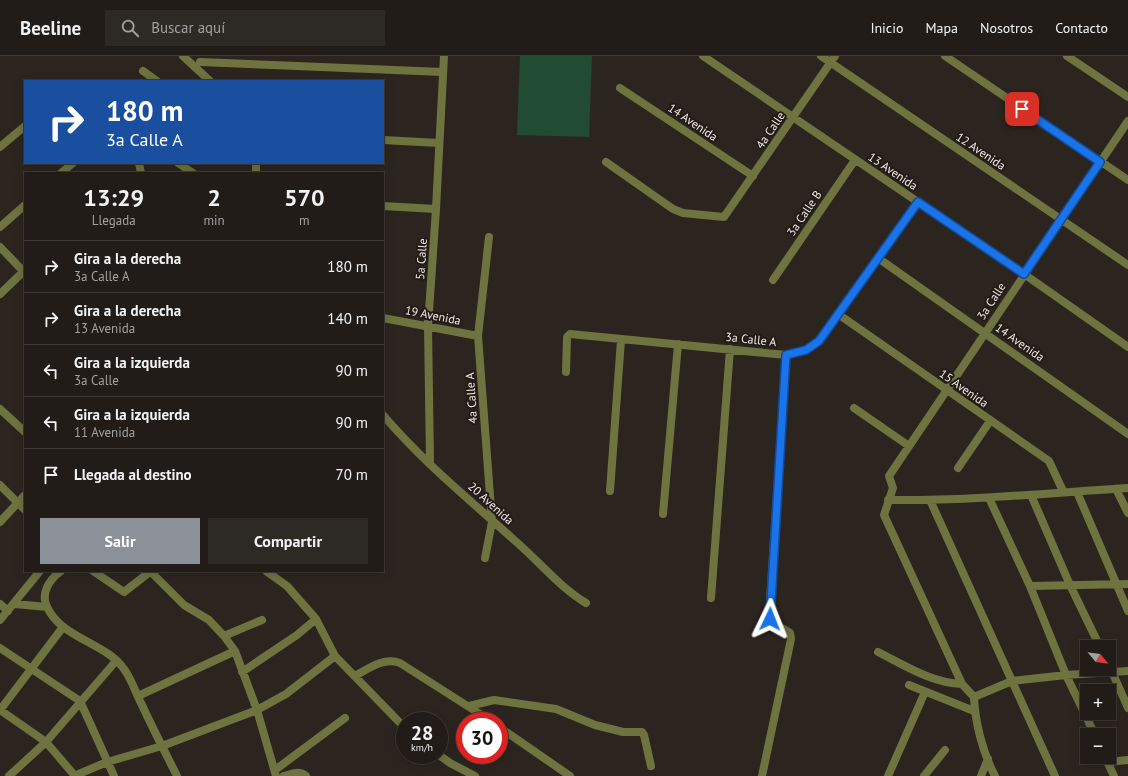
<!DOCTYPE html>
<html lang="es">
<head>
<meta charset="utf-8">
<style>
	:root { --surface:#211c17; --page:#2d2924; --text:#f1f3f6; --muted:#a2a1a1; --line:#3e3a36; --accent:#8c9099 }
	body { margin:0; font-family:"PT Sans",sans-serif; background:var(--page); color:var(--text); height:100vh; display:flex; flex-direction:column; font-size:15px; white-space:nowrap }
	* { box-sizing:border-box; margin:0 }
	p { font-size:13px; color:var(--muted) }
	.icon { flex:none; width:22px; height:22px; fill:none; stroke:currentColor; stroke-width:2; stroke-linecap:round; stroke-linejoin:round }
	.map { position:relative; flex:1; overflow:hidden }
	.side { position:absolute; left:24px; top:116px; width:360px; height:400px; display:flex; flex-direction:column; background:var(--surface); border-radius:0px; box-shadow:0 2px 10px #0003,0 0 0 1px var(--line) }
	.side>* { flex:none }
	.guide { position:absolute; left:24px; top:24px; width:360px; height:84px; border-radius:0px; box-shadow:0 2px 10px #0003,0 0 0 1px var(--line); background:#1a4fa0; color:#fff; overflow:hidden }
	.needle { width:26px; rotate:119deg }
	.fabs { position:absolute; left:1080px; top:584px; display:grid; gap:8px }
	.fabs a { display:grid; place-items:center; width:36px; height:36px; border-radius:0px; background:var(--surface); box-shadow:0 2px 10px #0003,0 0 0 1px var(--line); font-size:20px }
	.speed { position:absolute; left:396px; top:656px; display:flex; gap:8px; font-size:20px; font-weight:700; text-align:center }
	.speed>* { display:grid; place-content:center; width:52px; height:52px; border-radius:50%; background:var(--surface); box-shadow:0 2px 10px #0003,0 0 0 1px var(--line); line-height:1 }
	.speed small { font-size:10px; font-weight:400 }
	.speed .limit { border:6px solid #d22; background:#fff; color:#111 }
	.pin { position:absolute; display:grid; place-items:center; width:34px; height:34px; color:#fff; margin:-17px; border-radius:8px; box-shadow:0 2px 6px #0006 }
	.me { position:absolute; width:44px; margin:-22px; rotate:2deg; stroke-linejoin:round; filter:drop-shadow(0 0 3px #0008) }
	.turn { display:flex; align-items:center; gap:14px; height:84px; padding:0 16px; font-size:18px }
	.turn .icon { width:52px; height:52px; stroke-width:2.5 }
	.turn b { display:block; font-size:28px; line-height:34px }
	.eta { display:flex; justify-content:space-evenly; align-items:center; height:68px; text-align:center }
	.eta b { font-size:24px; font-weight:700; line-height:28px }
	.button { display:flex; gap:8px; margin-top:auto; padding:8px 16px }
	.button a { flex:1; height:46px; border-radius:0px; background:var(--accent); color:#fff; font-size:16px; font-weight:700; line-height:46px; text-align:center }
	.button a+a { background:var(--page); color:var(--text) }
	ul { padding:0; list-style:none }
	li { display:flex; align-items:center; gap:12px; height:52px; padding:0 16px; border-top:1px solid var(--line) }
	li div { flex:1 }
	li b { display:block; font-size:15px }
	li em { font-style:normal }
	header { display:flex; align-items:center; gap:24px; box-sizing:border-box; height:56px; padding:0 20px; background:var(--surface); border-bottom:1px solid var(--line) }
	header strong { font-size:19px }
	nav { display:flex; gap:22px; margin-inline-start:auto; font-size:14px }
	.search { width:280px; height:36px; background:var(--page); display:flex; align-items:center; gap:10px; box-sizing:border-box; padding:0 14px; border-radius:0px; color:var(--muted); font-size:15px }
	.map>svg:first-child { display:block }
	.pitch { fill:#214c33 }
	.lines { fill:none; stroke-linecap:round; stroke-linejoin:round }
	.minor { stroke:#6f7340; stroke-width:8 }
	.tertiary { stroke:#6f7340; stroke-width:8 }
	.route-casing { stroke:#114b97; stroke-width:10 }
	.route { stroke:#1a73e8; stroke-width:7 }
	.labels { text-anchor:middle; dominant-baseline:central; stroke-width:4; stroke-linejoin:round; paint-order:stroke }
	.street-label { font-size:12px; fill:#f0ebe8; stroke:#231b16 }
</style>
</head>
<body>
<header>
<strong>Beeline</strong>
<div class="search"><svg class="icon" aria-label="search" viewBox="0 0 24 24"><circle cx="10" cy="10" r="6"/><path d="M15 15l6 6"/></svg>Buscar aquí</div>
<nav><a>Inicio</a><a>Mapa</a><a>Nosotros</a><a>Contacto</a></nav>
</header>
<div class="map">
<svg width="1128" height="720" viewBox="0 0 1128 720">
	<rect width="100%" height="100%" fill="#2c251f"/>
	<path class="pitch" d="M520,0H592L589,81L517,79Z"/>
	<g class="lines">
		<path class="minor" d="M183,0L210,25
			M703,0L1024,218L1128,291
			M821,0L1128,209
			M945,0L1128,124
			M1067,0L1128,41
			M200,6L443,16
			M143,15L157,25
			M620,32L753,120
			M383,84L439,87
			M0,91L25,70
			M606,106L673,153L683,157L724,161L835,0
			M256,107V117
			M61,117L73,107
			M0,171L25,149
			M0,191L25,217
			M878,202L1128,378
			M773,224L855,104
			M0,238L23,216
			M838,258L1049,405L1063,435
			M383,262L478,280
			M566,316L567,281L570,278L786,299L806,294L819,285L918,146
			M854,352L909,390
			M0,353L25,376
			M383,359C422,405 469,443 513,483C538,504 558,530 586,547
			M430,407L428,270L436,153
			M958,412L990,365
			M0,429L25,454
			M1116,433L1128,457
			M610,435L621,284
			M1077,436L1128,555
			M1031,439L1070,529L1100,591
			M989,442L1030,530L1066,619L1095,679
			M888,444C969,445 1048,437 1128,432
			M930,444L1055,720
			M663,458L678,288
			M0,466L25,439
			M485,502L492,466L478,280L489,181
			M93,515L124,536L151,515
			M266,515L287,530L316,563L335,600L405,672
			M151,516L184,549L209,564L224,580L235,595L257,654L276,720
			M1030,530L1128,528
			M711,542L730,293
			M0,548L8,555
			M15,548L47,551
			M0,564L40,515
			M224,580L262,564
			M0,592L80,645L114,720
			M878,596C904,609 932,627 962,628
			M1109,609L1128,652
			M242,616L297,579L316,563
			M355,620C369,612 384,601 400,607L491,665
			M909,629L974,655
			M138,640L235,595
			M974,641L1012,625L1066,619L1128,615
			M469,650L494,644L556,653L595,669L623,676H642L644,679L651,710
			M0,654L63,571
			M0,654L46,686L75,720
			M499,671L570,720
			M439,699L450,707L475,720
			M1105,701L1114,720
			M1108,706L1128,704
			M275,714L345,662
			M9,720L46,686L116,605
			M74,720L107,706L162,690L257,654L286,638L335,600
			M284,720C292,718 299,714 306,720
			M762,720L791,583L790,577L772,566L769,560L786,299
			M888,720L925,636
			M924,720L945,694
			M981,720L988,703
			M995,720C983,697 975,667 974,641L962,628L884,459L893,432L889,420L1128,65"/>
		<path class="tertiary" d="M139,107L141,117
			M178,107L193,117
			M383,150L436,153L444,0
			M61,515C50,523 40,537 47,551C62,583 105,586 124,613C132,624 136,638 142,649C153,673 165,696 177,720"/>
	</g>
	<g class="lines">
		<g class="route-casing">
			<path id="route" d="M770,563L786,299L806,294L819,285L918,146L1024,218L1100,106L1022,53"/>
		</g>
		<use href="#route" class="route"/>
	</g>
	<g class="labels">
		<g class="street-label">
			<text transform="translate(693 66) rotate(34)">14 Avenida</text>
			<text transform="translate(770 74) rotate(-56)">4a Calle</text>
			<text transform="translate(981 95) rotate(34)">12 Avenida</text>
			<text transform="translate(893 115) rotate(34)">13 Avenida</text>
			<text transform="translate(804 157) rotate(-56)">3a Calle B</text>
			<text transform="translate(421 203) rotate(-86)">5a Calle</text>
			<text transform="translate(991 245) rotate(-57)">3a Calle</text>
			<text transform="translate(433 259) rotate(11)">19 Avenida</text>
			<text transform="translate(751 283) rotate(6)">3a Calle A</text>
			<text transform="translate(1020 286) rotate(35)">14 Avenida</text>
			<text transform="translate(964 332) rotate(35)">15 Avenida</text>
			<text transform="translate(471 342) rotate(-94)">4a Calle A</text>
			<text transform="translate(491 447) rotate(42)">20 Avenida</text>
		</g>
	</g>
</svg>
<div class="fabs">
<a><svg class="needle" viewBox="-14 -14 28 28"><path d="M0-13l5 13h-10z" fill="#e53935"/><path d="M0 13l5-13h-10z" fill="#a2a1a1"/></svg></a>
<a>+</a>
<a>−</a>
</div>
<div class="speed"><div>28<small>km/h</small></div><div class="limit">30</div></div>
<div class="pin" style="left:1022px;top:53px;background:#d93025"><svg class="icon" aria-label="arrive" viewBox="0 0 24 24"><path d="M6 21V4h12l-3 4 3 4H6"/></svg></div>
<svg class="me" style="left:770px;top:563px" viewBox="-20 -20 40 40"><path d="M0-17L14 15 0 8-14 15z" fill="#1a73e8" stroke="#fff" stroke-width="4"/></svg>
<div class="guide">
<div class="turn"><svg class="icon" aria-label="right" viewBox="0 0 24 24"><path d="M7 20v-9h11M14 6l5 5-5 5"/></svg><div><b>180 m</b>3a Calle A</div></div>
</div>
<section class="side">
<div class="eta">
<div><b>13:29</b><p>Llegada</p></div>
<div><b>2</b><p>min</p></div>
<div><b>570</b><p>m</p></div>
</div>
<ul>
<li><svg class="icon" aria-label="right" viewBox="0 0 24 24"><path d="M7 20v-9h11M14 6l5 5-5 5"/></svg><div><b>Gira a la derecha</b><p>3a Calle A</p></div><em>180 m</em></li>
<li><svg class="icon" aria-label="right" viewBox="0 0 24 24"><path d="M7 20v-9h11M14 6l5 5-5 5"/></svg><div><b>Gira a la derecha</b><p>13 Avenida</p></div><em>140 m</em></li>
<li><svg class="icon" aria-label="left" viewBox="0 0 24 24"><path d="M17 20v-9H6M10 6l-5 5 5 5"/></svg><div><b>Gira a la izquierda</b><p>3a Calle</p></div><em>90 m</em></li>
<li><svg class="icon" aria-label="left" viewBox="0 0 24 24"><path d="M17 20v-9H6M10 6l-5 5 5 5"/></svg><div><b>Gira a la izquierda</b><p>11 Avenida</p></div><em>90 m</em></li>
<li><svg class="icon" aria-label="arrive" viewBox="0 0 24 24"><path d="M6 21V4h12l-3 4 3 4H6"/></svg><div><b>Llegada al destino</b></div><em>70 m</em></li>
</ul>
<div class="button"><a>Salir</a><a>Compartir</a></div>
</section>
</div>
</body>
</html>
